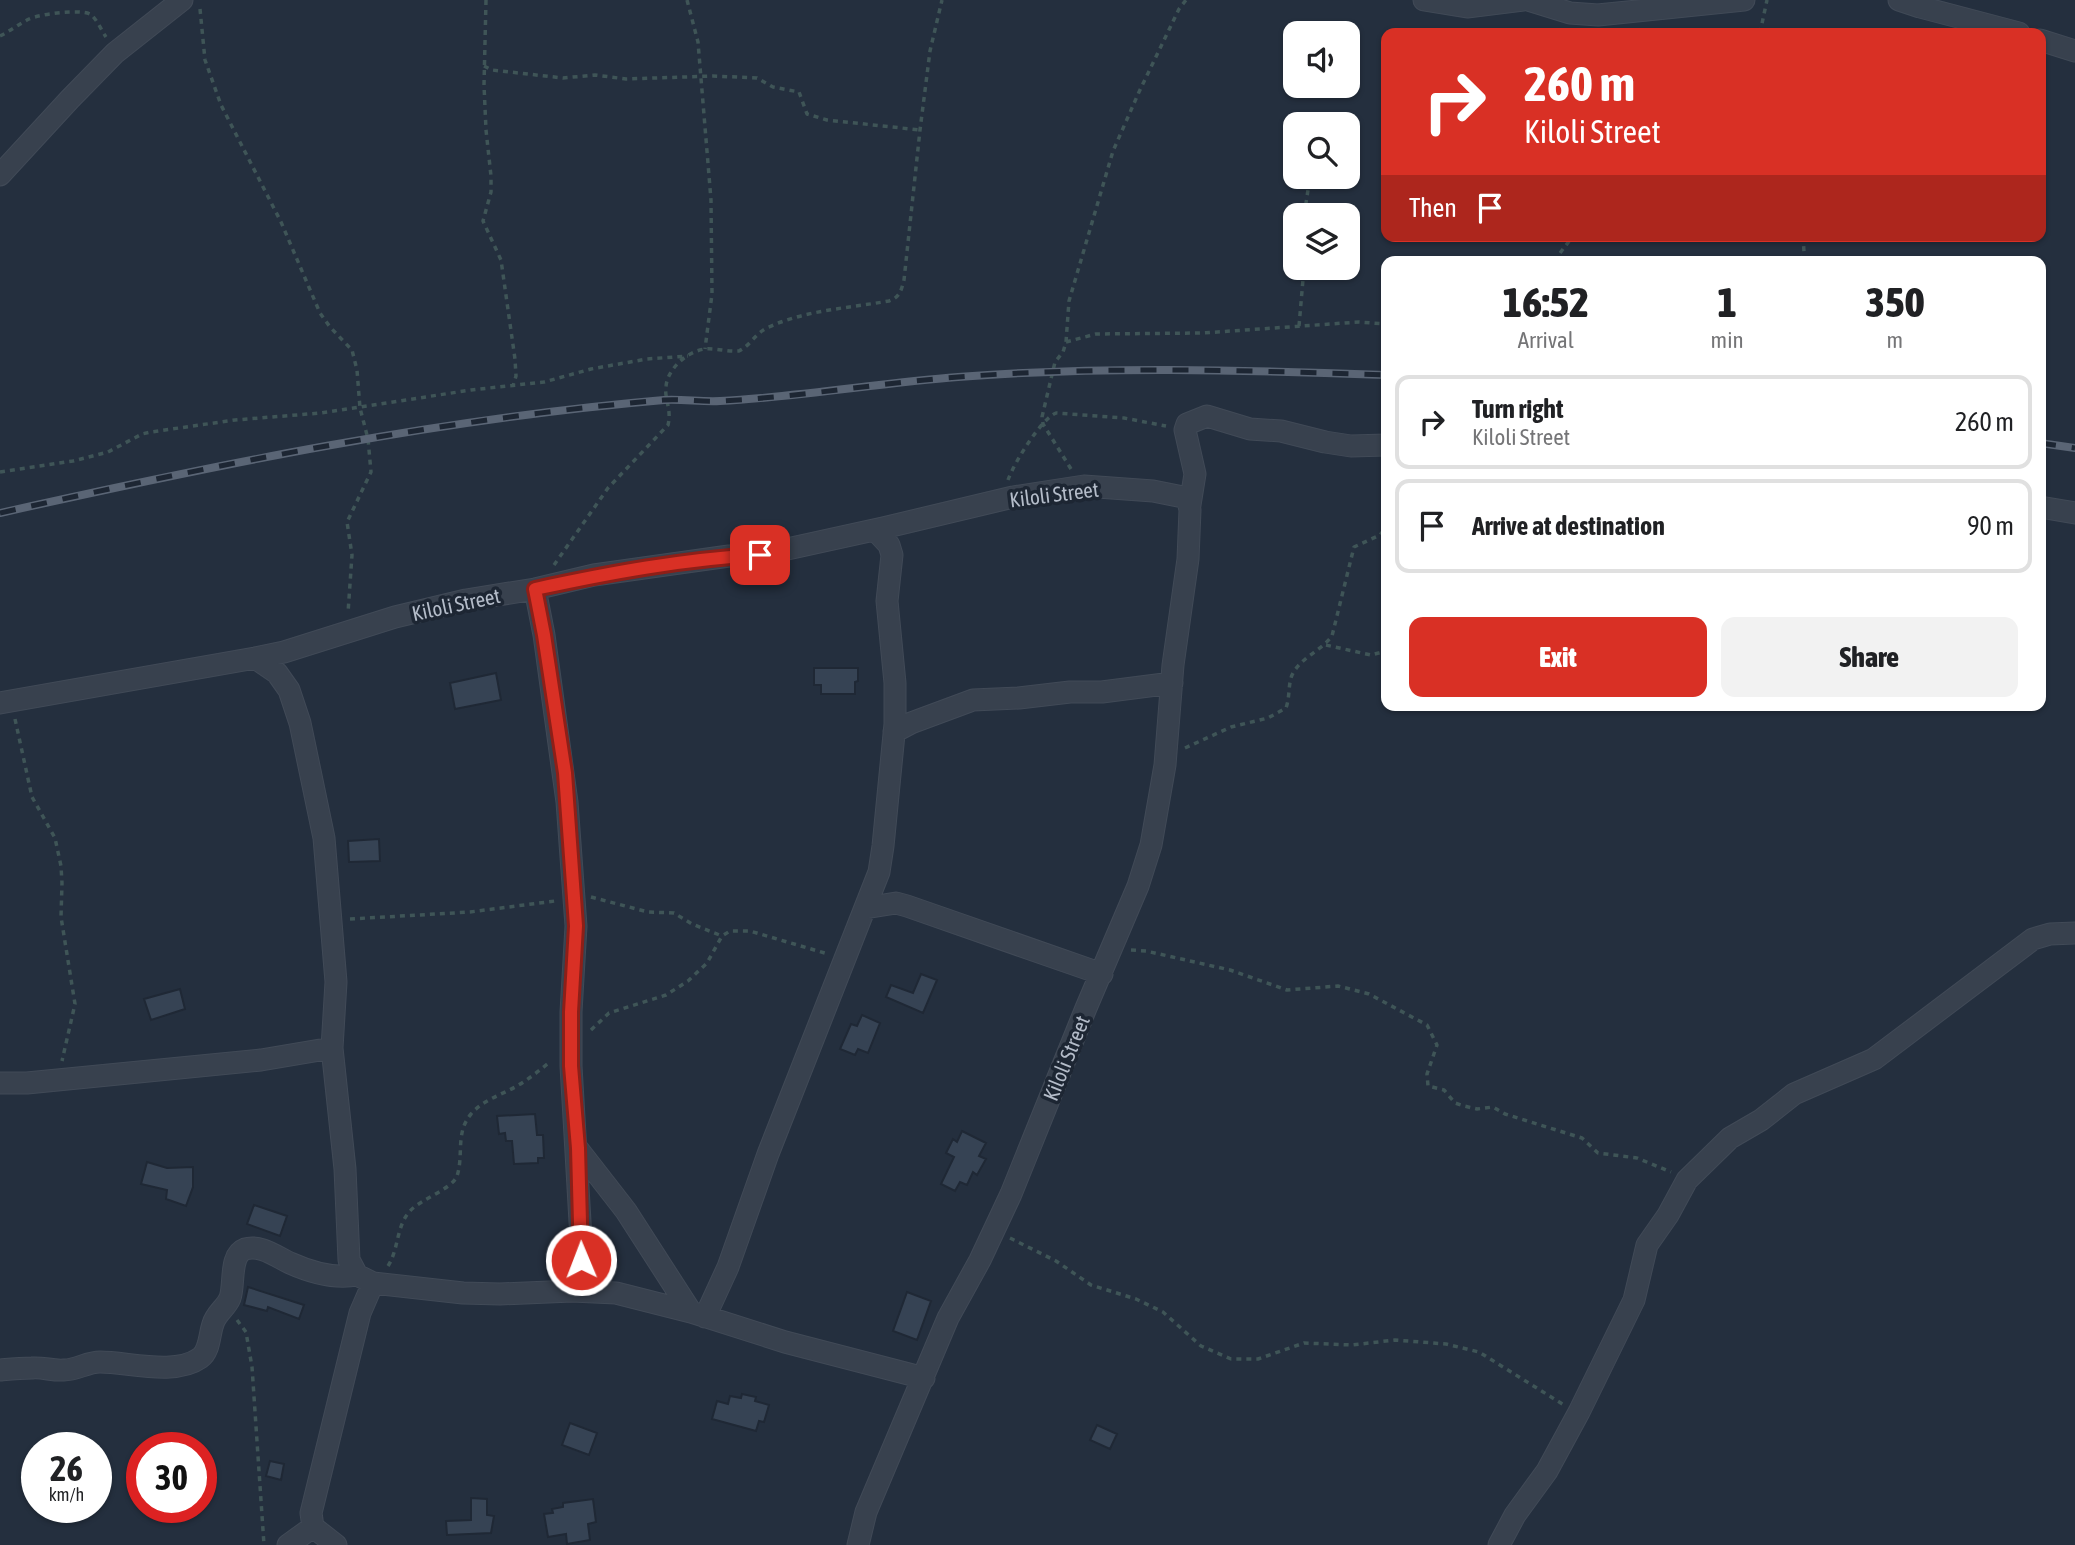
<!DOCTYPE html>
<html lang="en">
<head>
<meta charset="utf-8">
<style>
	:root { --surface:#fff; --page:#f2f2f2; --text:#202124; --muted:#757577; --line:#e0e0e0; --accent:#d93025 }
	body { margin:0; font-family:"Asap Condensed",sans-serif; background:var(--page); color:var(--text); height:100vh; display:flex; flex-direction:column; font-size:26px; white-space:nowrap }
	* { box-sizing:border-box; margin:0 }
	p { font-size:23px; color:var(--muted) }
	.icon { flex:none; width:38px; height:38px; fill:none; stroke:currentColor; stroke-width:2; stroke-linecap:round; stroke-linejoin:round }
	.map { position:relative; flex:1; overflow:hidden }
	.details { position:absolute; left:1381px; top:256px; width:665px; height:455px; display:flex; flex-direction:column; background:var(--surface); border-radius:14px; box-shadow:0 2px 5px #0004 }
	.details>* { flex:none }
	.top-card { position:absolute; left:1381px; top:28px; width:665px; height:214px; border-radius:14px; box-shadow:0 2px 5px #0004; background:#d93025; color:#fff; overflow:hidden }
	.fabs { position:absolute; left:1283px; top:21px; display:grid; gap:14px }
	.fabs a { display:grid; place-items:center; width:77px; height:77px; border-radius:14px; background:var(--surface); box-shadow:0 2px 5px #0004; font-size:35px }
	.speed { position:absolute; left:21px; top:1432px; display:flex; gap:14px; font-size:35px; font-weight:700; text-align:center }
	.speed>* { display:grid; place-content:center; width:91px; height:91px; border-radius:50%; background:var(--surface); box-shadow:0 2px 5px #0004; line-height:1 }
	.speed small { font-size:18px; font-weight:400 }
	.speed .limit { border:10px solid #d22; background:#fff; color:#111 }
	.pin { position:absolute; display:grid; place-items:center; width:60px; height:60px; color:#fff; margin:-30px; border-radius:14px; box-shadow:0 4px 10px #0006 }
	.me { position:absolute; width:77px; margin:-38px; rotate:359deg; stroke-linejoin:round; filter:drop-shadow(0 0 5px #0008) }
	.turn { display:flex; align-items:center; gap:24px; height:147px; padding:0 28px; font-size:32px }
	.turn .icon { width:91px; height:91px; stroke-width:2.5 }
	.turn b { display:block; font-size:49px; line-height:60px }
	.then { display:flex; align-items:center; height:66px; padding:0 28px; background:#0003; gap:14px; font-size:26px }
	.eta { display:flex; justify-content:space-evenly; align-items:center; height:119px; text-align:center }
	.eta b { font-size:42px; font-weight:800; line-height:49px }
	.button { display:flex; gap:14px; margin-top:auto; padding:14px 28px }
	.button a { flex:1; height:80px; border-radius:14px; background:var(--accent); color:#fff; font-size:28px; font-weight:800; line-height:80px; text-align:center }
	.button a+a { background:var(--page); color:var(--text) }
	ul { padding:0; list-style:none }
	li { display:flex; align-items:center; gap:21px; height:94px; margin:0 14px 10px; padding:0 14px; border:4px solid var(--line); border-radius:14px }
	li div { flex:1 }
	li b { display:block; font-size:26px }
	li em { font-style:normal }
	.map>svg:first-child { display:block }
	.building { fill:#364354; stroke:#1f2835; stroke-width:2 }
	.lines { fill:none; stroke-linecap:round; stroke-linejoin:round }
	.minor-casing { stroke:#414a57; stroke-width:23 }
	.path { stroke:#3f5557; stroke-width:3.5; stroke-dasharray:5 5; stroke-linecap:butt }
	.minor { stroke:#38414e; stroke-width:21 }
	.rail-casing { stroke:#5a6575; stroke-width:8 }
	.rail { stroke:#1d2633; stroke-width:5; stroke-dasharray:16; stroke-linecap:butt }
	.route-casing { stroke:#8d1f18; stroke-width:18 }
	.route { stroke:#d93025; stroke-width:12 }
	.labels { text-anchor:middle; dominant-baseline:central; stroke-width:7; stroke-linejoin:round; paint-order:stroke }
	.street-label { font-size:21px; fill:#b4bcc9; stroke:#1d2633 }
</style>
</head>
<body>
<div class="map">
<svg width="2075" height="1545" viewBox="0 0 2075 1545">
	<rect width="100%" height="100%" fill="#242f3e"/>
	<path class="building" d="M814,668H858V681L855,682V694H821V685H814Z
		M496,673L501,700L455,709L450,683Z
		M379,839L380,861L349,862L348,841Z
		M921,974L937,980L923,1013L886,997L891,985L913,993Z
		M180,989L185,1009L151,1020L144,999Z
		M862,1015L880,1023L868,1053L858,1049L855,1055L840,1049L851,1024L857,1026Z
		M535,1114L537,1135H543L544,1158H538V1163L514,1164L512,1141H506L505,1133L499,1134L497,1116Z
		M962,1131L986,1143L979,1156L986,1159L977,1175L973,1172L967,1185L960,1182L955,1191L941,1184L954,1157L946,1153L953,1139L957,1142Z
		M147,1162L167,1168L193,1167V1187L186,1206L166,1199L167,1190L141,1184Z
		M254,1205L287,1216L280,1236L247,1224Z
		M248,1287L304,1305L299,1319L268,1307L267,1311L244,1305Z
		M907,1292L931,1301L917,1340L893,1331Z
		M742,1394L756,1397L755,1401L769,1405L764,1422L759,1421L756,1431L712,1419L717,1401L728,1404L730,1396L741,1398Z
		M570,1423L597,1433L589,1455L562,1445Z
		M1097,1425L1117,1434L1110,1449L1090,1440Z
		M270,1461L284,1464L281,1480L266,1476Z
		M471,1498L487,1499V1515L494,1516L491,1533L447,1535L446,1521L471,1520Z
		M593,1499L596,1522L588,1524L590,1540L567,1544L566,1534L548,1537L544,1514L553,1513L552,1509L563,1507V1503Z"/>
	<g class="lines">
		<g class="minor-casing">
			<path id="minor" d="M1424,0L1467,7L1523,0
				M1528,0L1570,13L1598,15L1744,0
				M1899,0L1920,7L2019,33
				M2040,40L2075,51
				M0,175L70,99L115,53L182,0
				M1190,505L1195,474L1185,430L1187,424L1207,416L1250,429L1281,431L1325,442L1351,446L1386,445
				M2040,507L2075,513
				M535,589L544,635L567,802L576,926L571,1012V1066L581,1239V1260L572,1291
				M255,658L277,673L289,690L300,723L324,838L336,982L332,1048L345,1169L349,1260L357,1275L373,1283L463,1293L500,1294L572,1291L616,1293L691,1312L785,1342L924,1378
				M0,703L255,658L284,652L395,617L466,600L535,589L594,575L729,556L760,555L883,528L1013,497L1084,486L1153,491L1183,497L1188,501L1190,510L1188,559L1173,665L1165,765L1151,845L1138,886L1086,1008L1011,1194L980,1260L948,1318L866,1512L858,1545
				M894,732L911,723L973,700L1019,698L1070,692H1102L1172,683
				M865,908L896,903L907,906L1102,974
				M0,1083H27L261,1060L332,1048
				M577,1148L626,1211L691,1312
				M705,1317L728,1267L768,1154L879,872L883,846L895,724V683L887,601L892,555L889,545L875,530
				M0,1370C11,1369 21,1368 32,1368C43,1367 53,1371 64,1370C77,1370 87,1362 100,1362C128,1362 175,1376 200,1358C210,1351 209,1335 213,1324C216,1313 226,1308 230,1298C235,1284 229,1255 245,1249C260,1244 277,1257 290,1263C310,1272 335,1279 357,1275
				M288,1545L313,1527
				M336,1545L313,1527L311,1513L360,1313L373,1283
				M1499,1545L1515,1515L1547,1471L1579,1412L1634,1300L1647,1245L1668,1215L1687,1180L1730,1138L1761,1120L1794,1094L1874,1059L2033,939L2050,934L2075,933"/>
		</g>
		<path class="path" d="M486,0L484,85L486,130L491,176V192L483,221L501,260L515,359L516,376L513,386
			M687,0L698,42L711,200L712,294L705,349
			M200,9L205,60L221,105L281,222L320,313L330,327L352,350L357,370L360,408L368,439L371,472L347,522L352,555L348,613
			M1760,33L1767,0
			M0,36C10,31 19,24 29,19C40,14 80,9 90,14C97,19 101,30 106,37
			M484,66L492,70L563,78L595,75L626,79L713,76L757,78L773,87L799,92L807,114L827,120L920,130
			M1307,215L1306,203L1310,177
			M1554,261L1573,236
			M1802,261L1804,252L1803,236
			M1299,326L1304,268
			M1066,342L1096,334L1203,333L1359,322L1386,324
			M1071,469L1043,424L1042,417L1055,362L1063,352L1066,342L1069,301L1113,151L1139,92L1179,9L1186,0
			M0,472L73,461L108,452L142,434L151,432L235,420L321,413L471,390L544,382L591,369L647,359L688,356
			M1008,480C1014,463 1041,419 1056,413L1124,418L1166,426
			M554,565L608,488L668,425C672,409 664,399 666,386C668,368 688,351 705,349C716,348 728,352 739,351C751,345 756,332 769,327C806,310 849,308 889,301C900,297 901,291 904,280L920,130L930,51L942,0
			M1326,645L1371,655L1386,651
			M15,719L32,797L55,838L61,866L62,883L61,917L75,1004L62,1061
			M1185,748L1231,727L1268,718L1286,708C1290,697 1288,685 1292,675C1301,657 1321,651 1332,636L1354,547L1380,535L1386,527
			M591,897L648,912L674,913L692,924L722,936
			M350,919L470,912L555,901
			M1131,950L1146,951L1230,970L1287,990L1338,986L1369,994L1427,1025L1437,1045L1427,1074L1428,1086L1444,1090L1455,1103L1464,1106L1477,1109L1493,1107L1505,1114L1582,1138L1598,1153L1637,1158L1671,1172
			M591,1030L609,1013L666,995L688,981L707,963L722,936L730,931H750L828,954
			M1010,1238L1056,1261L1091,1285L1136,1299L1163,1312L1201,1346L1231,1359H1258L1304,1343L1352,1345L1395,1340L1446,1344L1479,1352L1564,1405
			M388,1266C399,1249 396,1226 410,1211C421,1199 452,1189 457,1176C464,1155 455,1133 471,1114C483,1100 501,1095 517,1086C529,1079 540,1070 551,1061
			M237,1320L246,1332L252,1367L264,1545"/>
		<use href="#minor" class="minor"/>
		<g class="rail-casing">
			<path id="rail" d="M2040,443L2075,448
				M0,513C219,464 440,419 664,400C683,399 702,402 720,401C800,397 879,383 958,377C1100,366 1243,370 1386,375"/>
		</g>
		<use href="#rail" class="rail"/>
	</g>
	<g class="lines">
		<g class="route-casing">
			<path id="route" d="M581,1260L578,1148L571,1066V1012L576,926L574,898L565,773L544,635L535,589C609,573 684,559 760,555"/>
		</g>
		<use href="#route" class="route"/>
	</g>
	<g class="labels">
		<g class="street-label">
			<text transform="translate(1054 494) rotate(-7)">Kiloli Street</text>
			<text transform="translate(456 604) rotate(-12)">Kiloli Street</text>
			<text transform="translate(1066 1058) rotate(-68)">Kiloli Street</text>
		</g>
	</g>
</svg>
<div class="fabs">
<a><svg class="icon" aria-label="sound" viewBox="0 0 24 24"><path d="M4 9h4l5-4v14l-5-4H4zM17 9q2 3 0 6"/></svg></a>
<a><svg class="icon" aria-label="search" viewBox="0 0 24 24"><circle cx="10" cy="10" r="6"/><path d="M15 15l6 6"/></svg></a>
<a><svg class="icon" aria-label="layers" viewBox="0 0 24 24"><path d="M12 4l9 5-9 5-9-5zM3 14l9 5 9-5"/></svg></a>
</div>
<div class="speed"><div>26<small>km/h</small></div><div class="limit">30</div></div>
<div class="pin" style="left:760px;top:555px;background:#d93025"><svg class="icon" aria-label="arrive" viewBox="0 0 24 24"><path d="M6 21V4h12l-3 4 3 4H6"/></svg></div>
<svg class="me" style="left:581px;top:1260px" viewBox="-20 -20 40 40"><circle r="17" fill="#d93025" stroke="#fff" stroke-width="3"/><path d="M0-11L8 9 0 5-8 9z" fill="#fff"/></svg>
<div class="top-card">
<div class="turn"><svg class="icon" aria-label="right" viewBox="0 0 24 24"><path d="M7 20v-9h11M14 6l5 5-5 5"/></svg><div><b>260 m</b>Kiloli Street</div></div>
<div class="then">Then<svg class="icon" aria-label="arrive" viewBox="0 0 24 24"><path d="M6 21V4h12l-3 4 3 4H6"/></svg></div>
</div>
<section class="details">
<div class="eta">
<div><b>16:52</b><p>Arrival</p></div>
<div><b>1</b><p>min</p></div>
<div><b>350</b><p>m</p></div>
</div>
<ul>
<li><svg class="icon" aria-label="right" viewBox="0 0 24 24"><path d="M7 20v-9h11M14 6l5 5-5 5"/></svg><div><b>Turn right</b><p>Kiloli Street</p></div><em>260 m</em></li>
<li><svg class="icon" aria-label="arrive" viewBox="0 0 24 24"><path d="M6 21V4h12l-3 4 3 4H6"/></svg><div><b>Arrive at destination</b></div><em>90 m</em></li>
</ul>
<div class="button"><a>Exit</a><a>Share</a></div>
</section>
</div>
</body>
</html>
